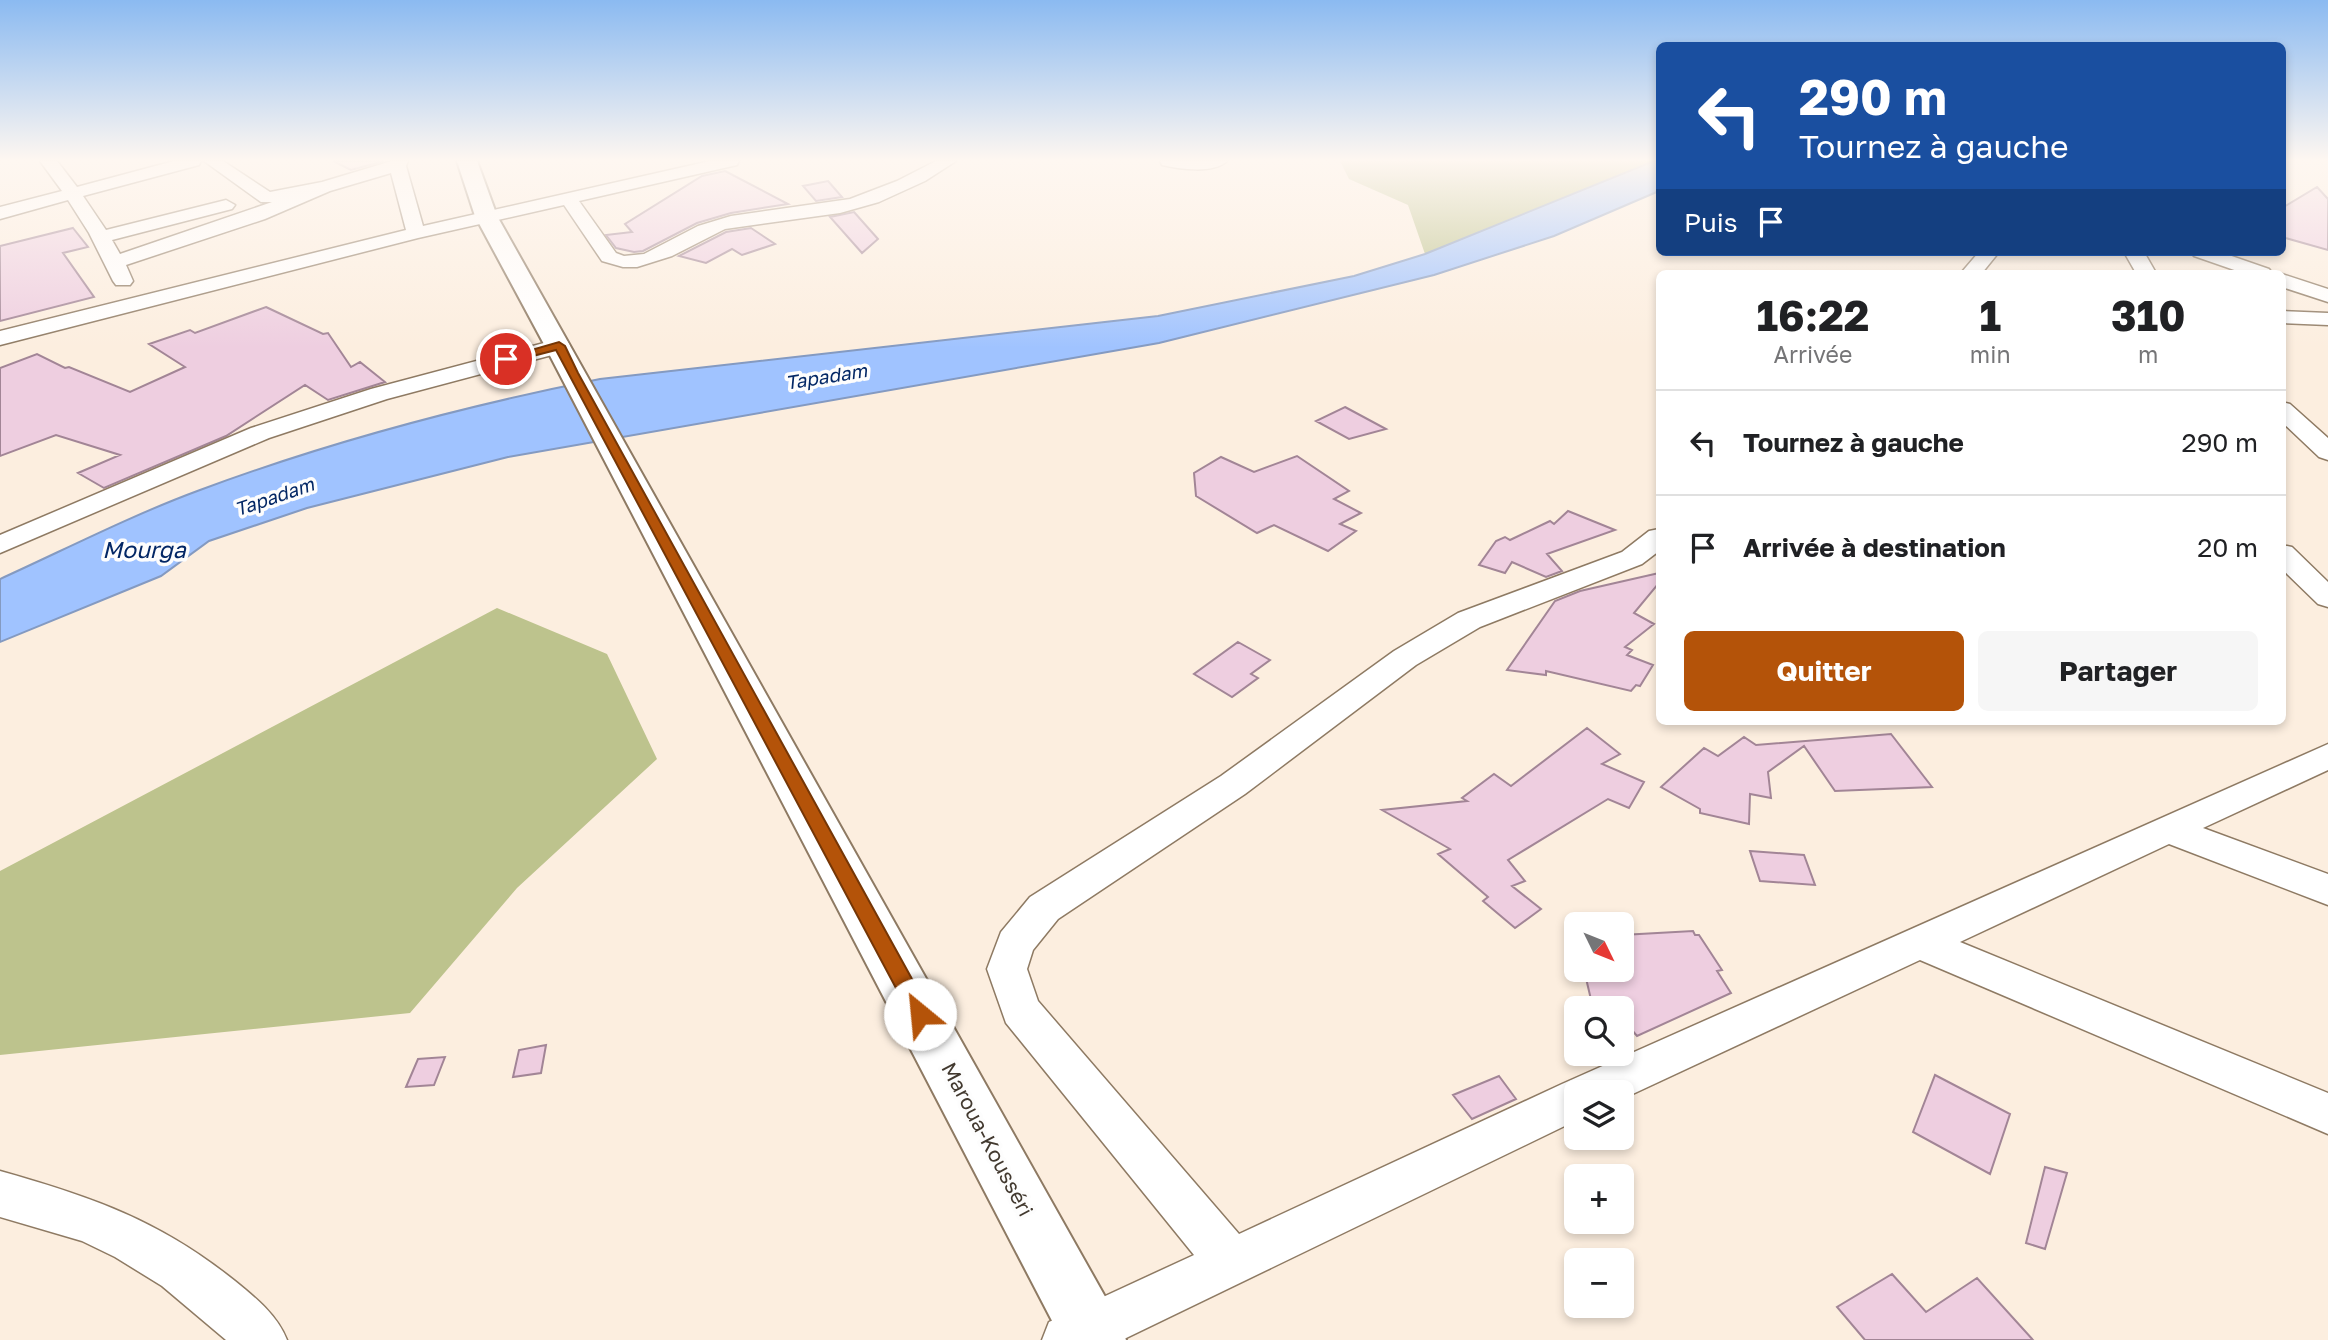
<!DOCTYPE html>
<html lang="fr">
<head>
<meta charset="utf-8">
<style>
	:root { --surface:#fff; --page:#f6f6f6; --text:#202124; --muted:#757577; --line:#e0e0e0; --accent:#b45309 }
	body { margin:0; font-family:"Golos Text",sans-serif; background:var(--page); color:var(--text); height:100vh; display:flex; flex-direction:column; font-size:26px; white-space:nowrap }
	* { box-sizing:border-box; margin:0 }
	p { font-size:23px; color:var(--muted) }
	.icon { flex:none; width:38px; height:38px; fill:none; stroke:currentColor; stroke-width:2; stroke-linecap:round; stroke-linejoin:round }
	.map { position:relative; flex:1; overflow:hidden }
	.panel { position:absolute; left:1656px; top:270px; width:630px; height:455px; display:flex; flex-direction:column; background:var(--surface); border-radius:10px; box-shadow:0 4px 10px #0003 }
	.panel>* { flex:none }
	.top-card { position:absolute; left:1656px; top:42px; width:630px; height:214px; border-radius:10px; box-shadow:0 4px 10px #0003; background:#1a4fa0; color:#fff; overflow:hidden }
	.needle { width:46px; rotate:133deg }
	.buttons { position:absolute; left:1564px; top:912px; display:grid; gap:14px }
	.buttons a { display:grid; place-items:center; width:70px; height:70px; border-radius:10px; background:var(--surface); box-shadow:0 4px 10px #0003; font-size:35px }
	.pin { position:absolute; display:grid; place-items:center; width:60px; height:60px; color:#fff; margin:-30px; border:4px solid #fff; border-radius:50%; box-shadow:0 2px 7px #0007 }
	.me { position:absolute; width:77px; margin:-38px; rotate:332deg; stroke-linejoin:round; filter:drop-shadow(0 0 5px #0008) }
	.turn { display:flex; align-items:center; gap:24px; height:147px; padding:0 28px; font-size:32px }
	.turn .icon { width:91px; height:91px; stroke-width:2.5 }
	.turn b { display:block; font-size:49px; line-height:60px }
	.then { display:flex; align-items:center; height:66px; padding:0 28px; background:#0003; gap:14px; font-size:26px }
	.eta { display:flex; justify-content:space-evenly; align-items:center; height:119px; text-align:center }
	.eta b { font-size:42px; font-weight:700; line-height:49px }
	.action { display:flex; gap:14px; margin-top:auto; padding:14px 28px }
	.action a { flex:1; height:80px; border-radius:10px; background:var(--accent); color:#fff; font-size:28px; font-weight:700; line-height:80px; text-align:center }
	.action a+a { background:var(--page); color:var(--text) }
	ul { padding:0; list-style:none }
	li { display:flex; align-items:center; gap:21px; height:105px; padding:0 28px; border-top:2px solid var(--line) }
	li div { flex:1 }
	li b { display:block; font-size:26px }
	li em { font-style:normal }
	.map>svg:first-child { display:block }
	.green { fill:#bdc38d }
	.water { fill:#a0c3ff; stroke:#849ac1; stroke-width:2 }
	.building { fill:#eecee0; stroke:#a28596; stroke-width:2 }
	.lines { fill:none; stroke-linecap:round; stroke-linejoin:round }
	.minor-casing { stroke:#8e7a63; stroke-width:3 }
	.highway-casing { stroke:#8e7a63; stroke-width:4 }
	.minor { fill:#fff; fill-rule:evenodd }
	.highway { fill:#fff; fill-rule:evenodd }
	.route { fill:#b45309; stroke:#753606; stroke-width:2 }
	.labels { text-anchor:middle; dominant-baseline:central; stroke-width:7; stroke-linejoin:round; paint-order:stroke }
	.far-water-label { font-size:19px; font-style:italic; fill:#032765; stroke:#fdfdfd }
	.street-label { font-size:21px; fill:#42392f; stroke:#fdfdfd }
	.water-label { font-size:23px; font-style:italic; fill:#032765; stroke:#fdfdfd }
</style>
</head>
<body>
<div class="map">
<svg width="2328" height="1340" viewBox="0 0 2328 1340">
	<rect width="100%" height="100%" fill="#fceedf"/>
	<path class="green" d="M1340,161H1654L1425,254L1408,205L1349,179Z
		M497,608L607,654L657,759L517,888L410,1013L0,1055V871Z"/>
	<path class="water" d="M1654,161H1659V191L1554,236L1434,275L1159,343L508,457L307,508L209,541L161,576L0,642V579C66,549 132,515 200,490C329,442 465,406 600,379L1158,316L1354,276L1425,254Z"/>
	<path class="building" d="M333,161H384L351,170Z
		M725,171L788,204L731,213L697,223L643,251L634,252L616,248L606,235L632,232L625,224L702,176Z
		M828,181L842,197L816,201L803,186Z
		M2317,187L2328,199V250L2282,237V208Z
		M854,212L878,239L862,253L830,217Z
		M73,228L88,247L63,253L94,297L0,321V246Z
		M751,228L775,244L742,255L732,249L706,263L679,256L726,232Z
		M266,307L323,334L328,333L351,367L360,362L385,382L328,400L305,385L226,436L104,488L78,473L120,455L56,435L0,456V368L37,354L65,368L69,367L130,392L185,367L149,344L190,330L195,333Z
		M1345,407L1386,429L1349,439L1316,421Z
		M1297,456L1349,491L1334,499L1361,513L1340,524L1356,531L1328,551L1274,525L1257,533L1196,496L1194,473L1221,457L1254,472Z
		M1568,511L1615,530L1547,554L1562,571L1546,577L1512,562L1505,573L1479,565L1496,541L1505,537L1510,540L1550,521L1554,524Z
		M1659,573V583L1634,613L1654,624L1625,647L1632,650L1627,655L1653,665L1640,686L1636,685L1631,691L1546,671V675L1507,670L1555,601L1580,591Z
		M1238,642L1270,660L1251,674L1258,678L1232,697L1194,674Z
		M1587,728L1620,754L1602,764L1644,782L1629,808L1608,799L1508,860L1525,881L1512,886L1541,909L1515,928L1483,901L1488,897L1438,854L1450,849L1382,810L1467,801L1462,798L1494,774L1511,786Z
		M1891,734L1932,787L1835,791L1804,746L1768,772L1771,798L1750,794L1749,824L1700,813V809L1661,787L1704,748L1718,756L1744,737L1756,745Z
		M1750,851L1804,855L1815,885L1760,881Z
		M1693,931L1695,935H1699L1722,970L1717,971L1731,993L1637,1036L1631,1029L1622,1032V1008H1593L1585,974L1622,970V935Z
		M546,1045L541,1073L513,1077L519,1050Z
		M445,1057L434,1085L406,1087L418,1059Z
		M1935,1075L2010,1114L1990,1174L1913,1132Z
		M1499,1076L1516,1099L1472,1119L1453,1095Z
		M2045,1167L2067,1173L2045,1249L2026,1243Z
		M1892,1274L1926,1312L1977,1278L2033,1340H1865L1837,1307Z"/>
	<g class="lines">
		<g class="minor-casing">
			<path id="minor" d="M40,161H57L77,187L174,161H201L199,165L83,196L106,230L226,200L235,205L232,209L112,240L120,254L272,202H261L204,161H223L270,192L322,182L392,161H408L406,166L423,226L710,161H739L737,165L579,201L616,253L624,256L644,254L698,226L731,216L850,199L897,181L936,161H956L925,181L879,202L840,213L725,229L672,256L637,267H623L602,261L564,205L418,238L0,345V331L406,230L391,173L330,191L265,219L126,265L133,281L130,285H116L113,281L89,233L68,200L0,219V207L62,191Z
				M1160,161H1227C1214,174 1179,169 1162,165Z
				M1979,252H1999L1982,273H1961Z
				M2124,252H2144L2156,273H2136Z
				M2191,252H2220L2269,269L2272,273H2243L2194,256Z
				M2282,274L2328,289V302L2282,287Z
				M2282,311L2328,313V325L2282,323Z
				M559,339L567,341L570,346L567,351L387,399L269,438L0,553V535L251,428L371,389Z
				M2282,402L2290,404L2328,438V460L2319,457L2282,422Z
				M1659,529V551L1642,564L1480,627L1416,665L1245,794L1058,919L1033,950L1027,969L1038,1001L1239,1234L1562,1084L2328,744V770L2203,828L2328,874V905L2169,844L1960,942L2328,1093V1134L1920,960L1622,1099V1092H1577V1120L1122,1340H1042L1049,1322L1194,1255L1006,1023L987,969L1001,932L1030,897L1221,776L1394,651L1458,613L1622,552L1649,531Z
				M2282,545L2292,547L2328,582V607L2318,604L2282,569Z
				M0,1171C92,1197 159,1220 235,1281C256,1298 277,1315 287,1340H226L162,1286L115,1257L82,1241L0,1217Z"/>
		</g>
		<g class="highway-casing">
			<path id="highway" d="M457,161H477L497,216L1117,1318L1126,1340H1062L545,346L475,216Z"/>
		</g>
		<use href="#minor" class="minor"/>
		<use href="#highway" class="highway"/>
	</g>
	<linearGradient id="sky" x2="0" y2="1"><stop stop-color="#8bbaf1"/><stop offset="0.46" stop-color="#fef7f1"/><stop offset="1" stop-color="#fef7f1" stop-opacity="0"/></linearGradient>
	<rect width="2328" height="348" fill="url(#sky)"/>
	<path class="route" d="M559,342L565,346L578,373L928,1008L931,1014L928,1020L920,1023L913,1020L556,350L506,363L500,359Z"/>
	<g class="labels">
		<g class="far-water-label">
			<text transform="translate(826 376) rotate(-9)">Tapadam</text>
			<text transform="translate(274 496) rotate(-19)">Tapadam</text>
		</g>
		<g class="street-label">
			<text transform="translate(988 1139) rotate(62)">Maroua-Kousséri</text>
		</g>
		<g class="water-label">
			<text x="144" y="549">Mourga</text>
		</g>
	</g>
</svg>
<div class="buttons">
<a><svg class="needle" viewBox="-14 -14 28 28"><path d="M0-13l5 13h-10z" fill="#e53935"/><path d="M0 13l5-13h-10z" fill="#757577"/></svg></a>
<a><svg class="icon" aria-label="search" viewBox="0 0 24 24"><circle cx="10" cy="10" r="6"/><path d="M15 15l6 6"/></svg></a>
<a><svg class="icon" aria-label="layers" viewBox="0 0 24 24"><path d="M12 4l9 5-9 5-9-5zM3 14l9 5 9-5"/></svg></a>
<a>+</a>
<a>−</a>
</div>
<div class="pin" style="left:506px;top:359px;background:#d93025"><svg class="icon" aria-label="arrive" viewBox="0 0 24 24"><path d="M6 21V4h12l-3 4 3 4H6"/></svg></div>
<svg class="me" style="left:920px;top:1014px" viewBox="-20 -20 40 40"><circle r="19" fill="#fff"/><path d="M0-13L10 11 0 6-10 11z" fill="#b45309"/></svg>
<div class="top-card">
<div class="turn"><svg class="icon" aria-label="left" viewBox="0 0 24 24"><path d="M17 20v-9H6M10 6l-5 5 5 5"/></svg><div><b>290 m</b>Tournez à gauche</div></div>
<div class="then">Puis<svg class="icon" aria-label="arrive" viewBox="0 0 24 24"><path d="M6 21V4h12l-3 4 3 4H6"/></svg></div>
</div>
<section class="panel">
<div class="eta">
<div><b>16:22</b><p>Arrivée</p></div>
<div><b>1</b><p>min</p></div>
<div><b>310</b><p>m</p></div>
</div>
<ul>
<li><svg class="icon" aria-label="left" viewBox="0 0 24 24"><path d="M17 20v-9H6M10 6l-5 5 5 5"/></svg><div><b>Tournez à gauche</b></div><em>290 m</em></li>
<li><svg class="icon" aria-label="arrive" viewBox="0 0 24 24"><path d="M6 21V4h12l-3 4 3 4H6"/></svg><div><b>Arrivée à destination</b></div><em>20 m</em></li>
</ul>
<div class="action"><a>Quitter</a><a>Partager</a></div>
</section>
</div>
</body>
</html>
